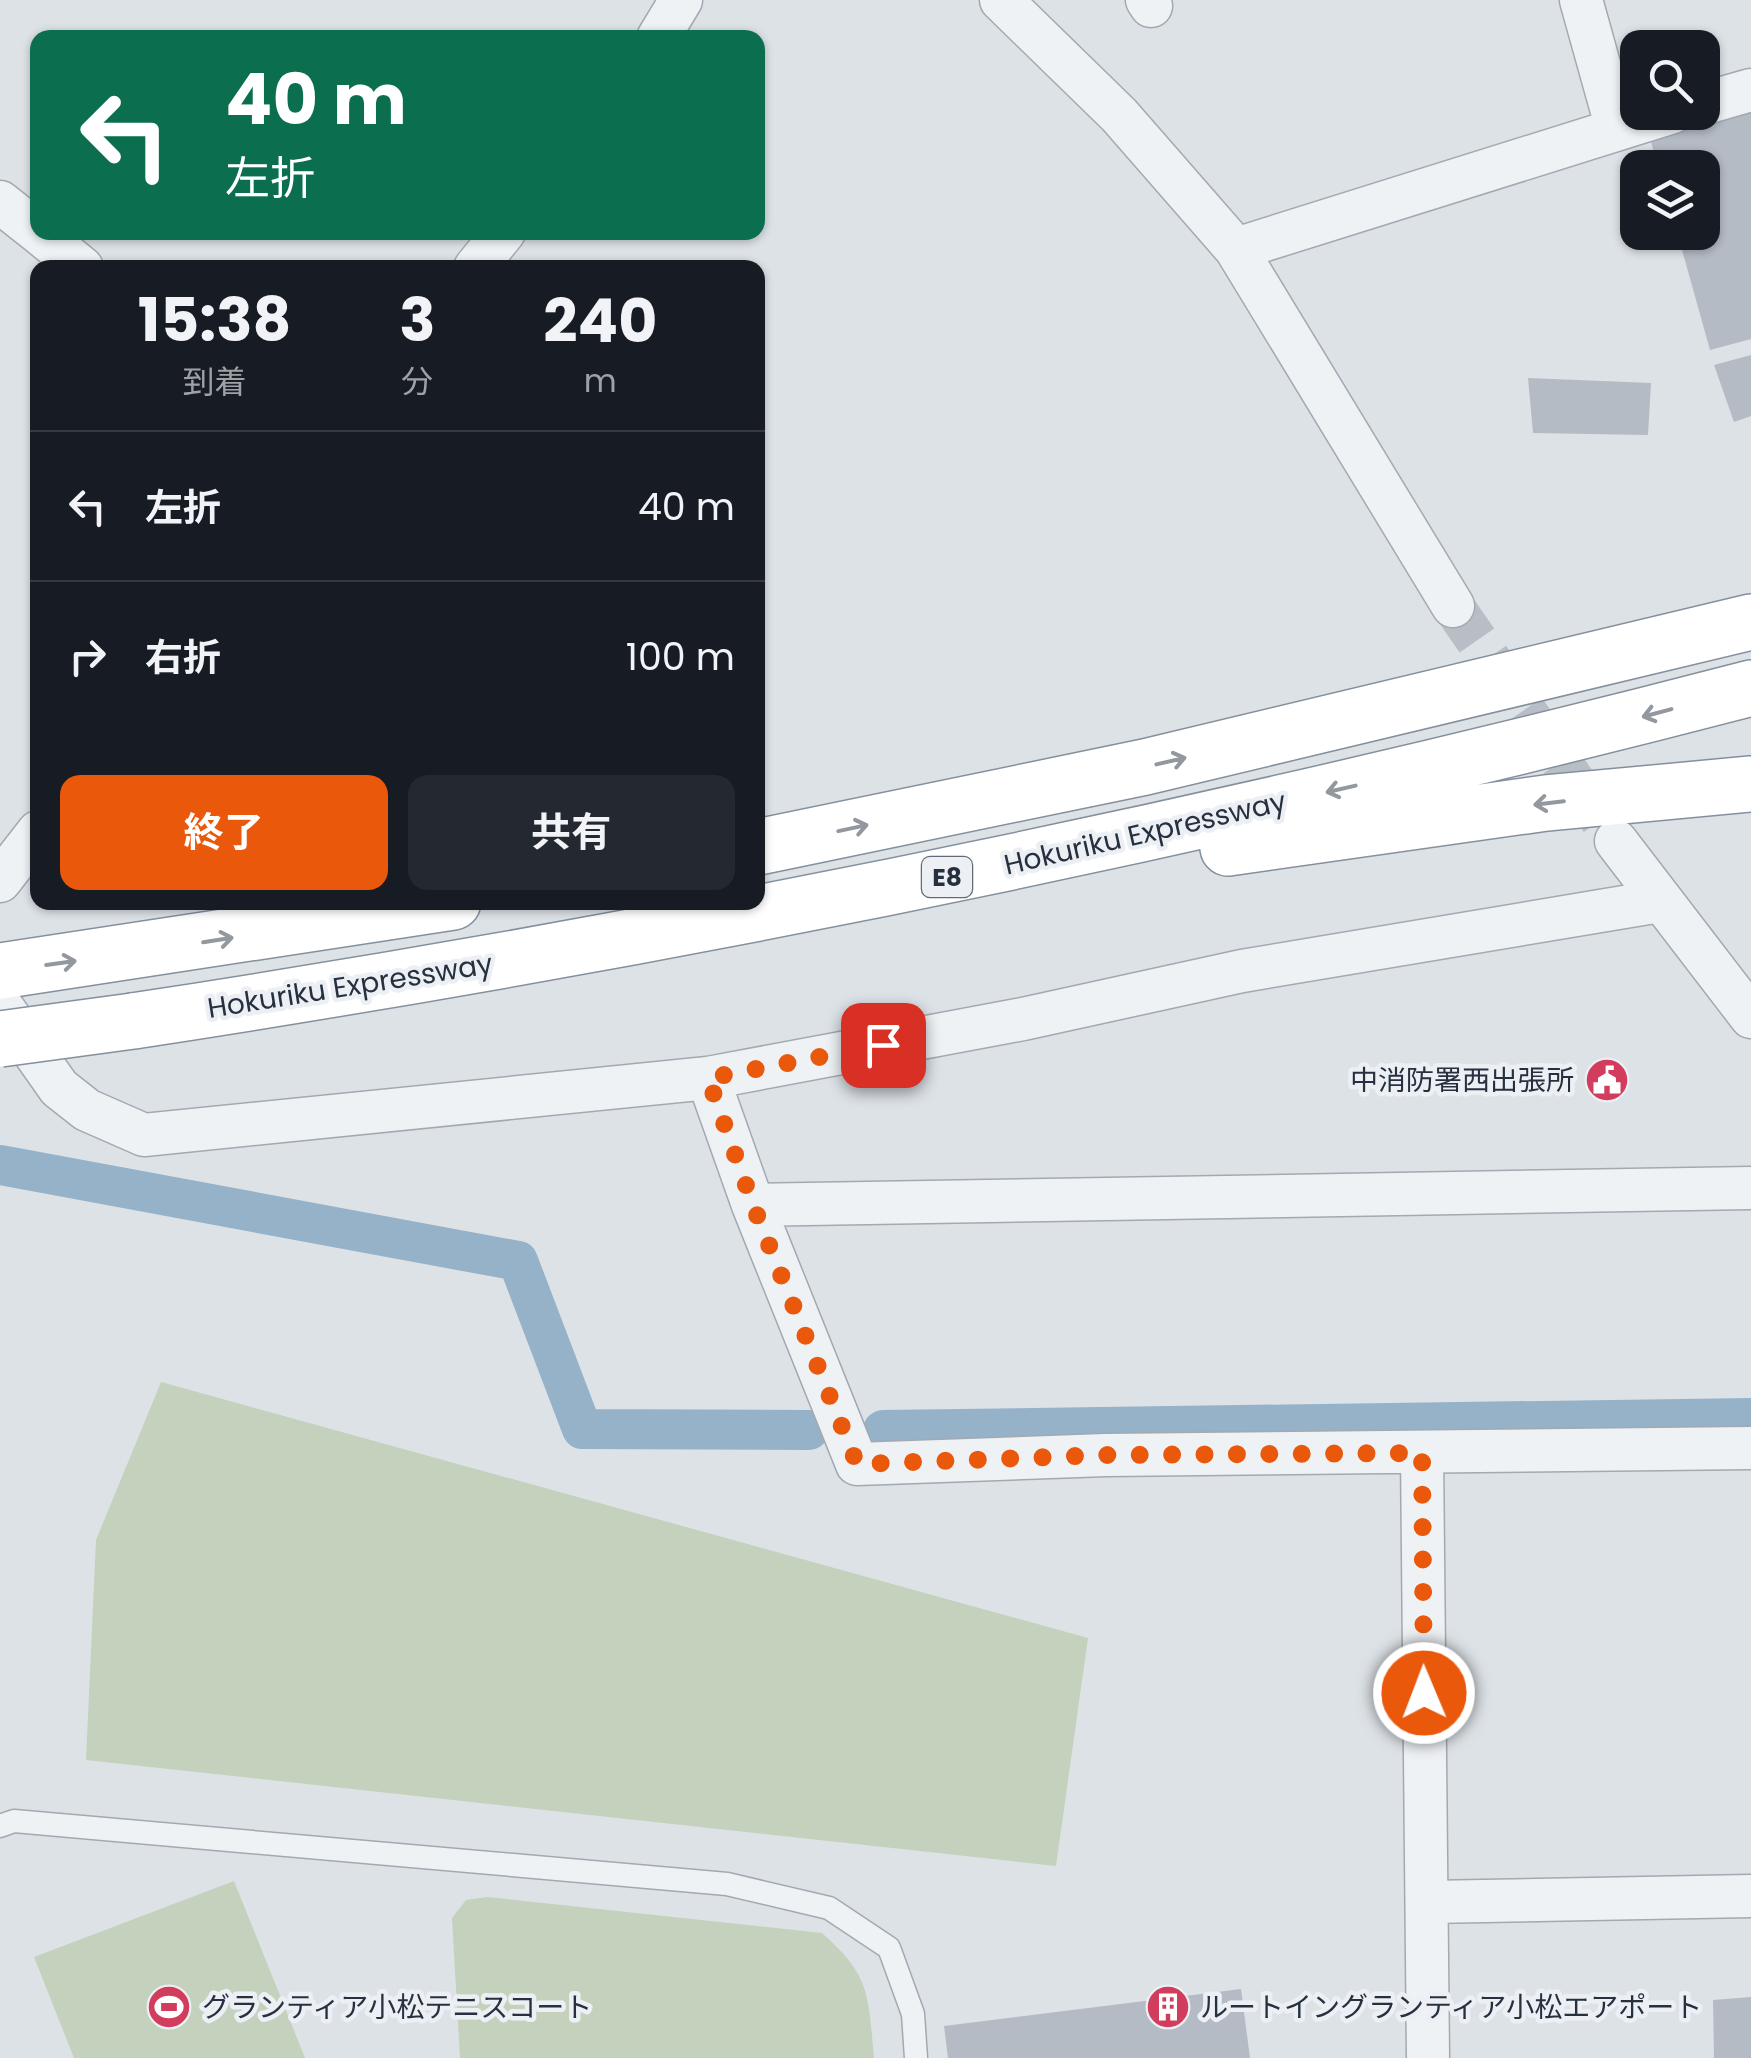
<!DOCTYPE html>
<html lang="ja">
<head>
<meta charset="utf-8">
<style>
	:root { --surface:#171b24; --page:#242831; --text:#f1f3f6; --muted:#9ea1a6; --line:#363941; --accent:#ea580c }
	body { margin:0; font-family:Poppins,"Noto Sans JP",sans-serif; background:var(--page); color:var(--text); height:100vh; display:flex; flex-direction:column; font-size:38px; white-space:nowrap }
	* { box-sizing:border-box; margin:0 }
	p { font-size:32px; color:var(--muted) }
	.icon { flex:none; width:55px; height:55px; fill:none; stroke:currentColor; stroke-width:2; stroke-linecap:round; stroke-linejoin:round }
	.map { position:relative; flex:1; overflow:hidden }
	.side { position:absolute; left:30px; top:260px; width:735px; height:650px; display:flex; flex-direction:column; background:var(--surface); border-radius:20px; box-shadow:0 2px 8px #0004 }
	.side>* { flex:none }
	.guide { position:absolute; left:30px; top:30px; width:735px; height:210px; border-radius:20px; box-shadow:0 2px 8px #0004; background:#0b6e4f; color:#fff; overflow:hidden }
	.buttons { position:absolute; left:1620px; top:30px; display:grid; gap:20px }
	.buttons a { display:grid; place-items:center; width:100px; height:100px; border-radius:20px; background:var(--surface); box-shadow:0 2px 8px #0004; font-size:50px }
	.pin { position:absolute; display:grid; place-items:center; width:85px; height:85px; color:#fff; margin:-42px; border-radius:20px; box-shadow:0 5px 15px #0006 }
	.me { position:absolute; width:110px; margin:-55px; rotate:359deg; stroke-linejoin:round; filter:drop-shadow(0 0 8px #0008) }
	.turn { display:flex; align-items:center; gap:35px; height:210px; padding:0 30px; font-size:45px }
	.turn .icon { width:130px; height:130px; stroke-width:2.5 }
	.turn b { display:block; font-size:70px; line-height:85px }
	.eta { display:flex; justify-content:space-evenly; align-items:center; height:170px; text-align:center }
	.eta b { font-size:60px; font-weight:700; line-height:70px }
	.action { display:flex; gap:20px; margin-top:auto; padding:20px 30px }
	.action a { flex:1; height:115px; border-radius:20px; background:var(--accent); color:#fff; font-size:40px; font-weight:700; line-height:115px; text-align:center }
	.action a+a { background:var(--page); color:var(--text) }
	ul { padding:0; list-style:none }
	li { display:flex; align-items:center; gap:30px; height:150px; padding:0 30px; border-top:2px solid var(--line) }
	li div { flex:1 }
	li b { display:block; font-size:38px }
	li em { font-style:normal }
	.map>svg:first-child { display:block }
	.green { fill:#c4d1bd }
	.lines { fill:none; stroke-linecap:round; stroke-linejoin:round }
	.canal { stroke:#96b2c9; stroke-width:40 }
	.building { fill:#b4bbc4 }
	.minor-tunnel { stroke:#b8bec5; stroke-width:42; stroke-dasharray:42 21; stroke-linecap:butt }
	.service-casing { stroke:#a2a9b1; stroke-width:25 }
	.minor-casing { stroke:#a2a9b1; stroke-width:45 }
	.motorway-casing { stroke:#84909e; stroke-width:58 }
	.service { stroke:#eff2f5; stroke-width:22 }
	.minor { stroke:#eff2f5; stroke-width:42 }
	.motorway { stroke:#fff; stroke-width:55 }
	.motorway-bridge-casing { stroke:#84909e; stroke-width:58; stroke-linecap:butt }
	.motorway-bridge { stroke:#fff; stroke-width:55 }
	.oneway { stroke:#92989e }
	.route { stroke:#ea580c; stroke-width:18; stroke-dasharray:0 32.4 }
	.labels { text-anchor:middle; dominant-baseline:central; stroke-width:9; stroke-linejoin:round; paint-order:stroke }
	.shield { fill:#ecf0f5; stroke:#616a75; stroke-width:2.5 }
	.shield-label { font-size:25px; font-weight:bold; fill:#26303e }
	.street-label { font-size:28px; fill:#26303e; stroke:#ecf0f5 }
	.poi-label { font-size:28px; fill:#26303e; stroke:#ecf0f5; text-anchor:start }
</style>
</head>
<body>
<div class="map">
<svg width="1751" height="2058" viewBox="0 0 1751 2058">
	<rect width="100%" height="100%" fill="#dde2e7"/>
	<path class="green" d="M161,1382L1088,1638L1056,1866L86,1760L96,1540Z
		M234,1881L305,2058H74L34,1957Z
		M488,1897L822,1933C871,1976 868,1995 874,2058H460L452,1918L466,1900Z"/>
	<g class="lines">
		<path class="canal" d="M0,1165L518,1261L582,1429L809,1430
			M883,1430L1751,1418"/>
	</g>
	<path class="building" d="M1751,108V339L1710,350L1677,232H1702V168H1658L1650,138Z
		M1751,355V416L1734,422L1714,365Z
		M1528,378L1651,383L1648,435L1533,433Z
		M1241,1989L1250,2058H948L944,2026Z
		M1751,1997V2058H1714L1713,2000Z"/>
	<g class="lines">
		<path class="minor-tunnel" d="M1453,606L1601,820"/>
		<g class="service-casing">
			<path id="service" d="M0,1826L14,1821L727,1884L829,1908L889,1948L913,2014L916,2058"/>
		</g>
		<g class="minor-casing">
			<path id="minor" d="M1001,0L1119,115L1236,249L1673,112
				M1147,0L1151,6
				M1581,0L1617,129
				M658,38L681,0
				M1702,104L1751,90
				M0,202L38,232
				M38,232L82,268
				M1236,249L1453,606
				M475,268L504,232
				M1616,841L1751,1017
				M0,881L38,832
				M0,1004L59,1088L87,1110L144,1135L708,1078L1023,1019L1242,971L1660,901
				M708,1078L753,1205L857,1464L1106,1455L1751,1448
				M753,1205L1751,1188
				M1422,1453L1428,2058
				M1429,1902L1751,1896"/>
		</g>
		<g class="motorway-casing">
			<path id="motorway" d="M758,847L1145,767L1751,622
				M1228,848L1546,803L1751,784
				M0,971L453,902
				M133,1021C678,938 1217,827 1751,688"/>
		</g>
		<use href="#service" class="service"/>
		<use href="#minor" class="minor"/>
		<use href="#motorway" class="motorway"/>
		<g class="motorway-bridge-casing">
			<path id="motorway-bridge" d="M0,1039L133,1021"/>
		</g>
		<use href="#motorway-bridge" class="motorway-bridge"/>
	</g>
	<defs><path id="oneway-shaft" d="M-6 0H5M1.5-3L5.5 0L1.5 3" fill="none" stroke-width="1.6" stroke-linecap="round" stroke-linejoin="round" transform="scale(2.5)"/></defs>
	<g class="oneway">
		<use href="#oneway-shaft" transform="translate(1657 713) rotate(165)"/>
		<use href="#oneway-shaft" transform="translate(1171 761) rotate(-13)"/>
		<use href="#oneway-shaft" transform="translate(1341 789) rotate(167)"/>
		<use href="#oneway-shaft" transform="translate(1549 803) rotate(173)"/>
		<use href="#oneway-shaft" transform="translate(853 828) rotate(-12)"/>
		<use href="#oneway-shaft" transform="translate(218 940) rotate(-9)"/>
		<use href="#oneway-shaft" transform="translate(61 963) rotate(-8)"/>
	</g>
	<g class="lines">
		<path class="route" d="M883,1045L708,1078L753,1205L857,1464L1106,1455L1422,1453L1424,1693"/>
	</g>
	<defs>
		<g id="civic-disc" transform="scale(2.25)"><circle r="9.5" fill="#d23c5d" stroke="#ecf0f5"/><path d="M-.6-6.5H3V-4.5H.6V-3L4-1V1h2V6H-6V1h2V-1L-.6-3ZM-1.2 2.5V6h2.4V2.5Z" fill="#fff"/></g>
		<g id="stadium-disc" transform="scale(2.25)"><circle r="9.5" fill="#d23c5d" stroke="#ecf0f5"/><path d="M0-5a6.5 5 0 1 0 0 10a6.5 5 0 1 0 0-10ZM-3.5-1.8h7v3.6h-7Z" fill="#fff"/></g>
		<g id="building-disc" transform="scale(2.25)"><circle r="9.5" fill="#d23c5d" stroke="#ecf0f5"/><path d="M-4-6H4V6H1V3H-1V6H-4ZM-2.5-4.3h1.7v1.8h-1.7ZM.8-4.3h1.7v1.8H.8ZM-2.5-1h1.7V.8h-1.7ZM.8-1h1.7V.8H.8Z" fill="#fff"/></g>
	</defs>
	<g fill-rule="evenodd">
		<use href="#civic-disc" x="1607" y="1080"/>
		<use href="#stadium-disc" x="169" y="2007"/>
		<use href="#building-disc" x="1168" y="2007"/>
	</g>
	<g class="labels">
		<rect class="shield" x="922" y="857" width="50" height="40" rx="8"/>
		<g class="shield-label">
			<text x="947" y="877">E8</text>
		</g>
		<g class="street-label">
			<text transform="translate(1145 833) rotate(-13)">Hokuriku Expressway</text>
			<text transform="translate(350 986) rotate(-9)">Hokuriku Expressway</text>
		</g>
		<g class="poi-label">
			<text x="1574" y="1080" text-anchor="end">中消防署西出張所</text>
			<text x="202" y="2007">グランティア小松テニスコート</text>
			<text x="1200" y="2007">ルートイングランティア小松エアポート</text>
		</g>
	</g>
</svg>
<div class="buttons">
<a><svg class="icon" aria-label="search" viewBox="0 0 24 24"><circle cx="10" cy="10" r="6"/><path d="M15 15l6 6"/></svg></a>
<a><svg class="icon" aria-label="layers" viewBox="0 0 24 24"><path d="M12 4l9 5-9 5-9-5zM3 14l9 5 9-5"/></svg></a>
</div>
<div class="pin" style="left:883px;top:1045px;background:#d93025"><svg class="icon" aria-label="arrive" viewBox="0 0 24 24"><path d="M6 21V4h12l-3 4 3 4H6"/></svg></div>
<svg class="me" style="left:1424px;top:1693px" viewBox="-20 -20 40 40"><circle r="17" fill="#ea580c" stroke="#fff" stroke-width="3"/><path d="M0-11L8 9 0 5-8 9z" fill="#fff"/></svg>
<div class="guide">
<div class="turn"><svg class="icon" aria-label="left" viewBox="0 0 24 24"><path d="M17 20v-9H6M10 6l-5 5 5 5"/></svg><div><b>40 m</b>左折</div></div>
</div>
<section class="side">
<div class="eta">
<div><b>15:38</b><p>到着</p></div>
<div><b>3</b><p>分</p></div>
<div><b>240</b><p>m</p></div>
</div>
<ul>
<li><svg class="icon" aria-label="left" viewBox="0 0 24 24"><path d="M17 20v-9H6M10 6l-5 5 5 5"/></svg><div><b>左折</b></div><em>40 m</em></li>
<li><svg class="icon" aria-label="right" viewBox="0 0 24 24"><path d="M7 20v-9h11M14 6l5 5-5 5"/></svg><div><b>右折</b></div><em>100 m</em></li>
</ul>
<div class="action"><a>終了</a><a>共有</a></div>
</section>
</div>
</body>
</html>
